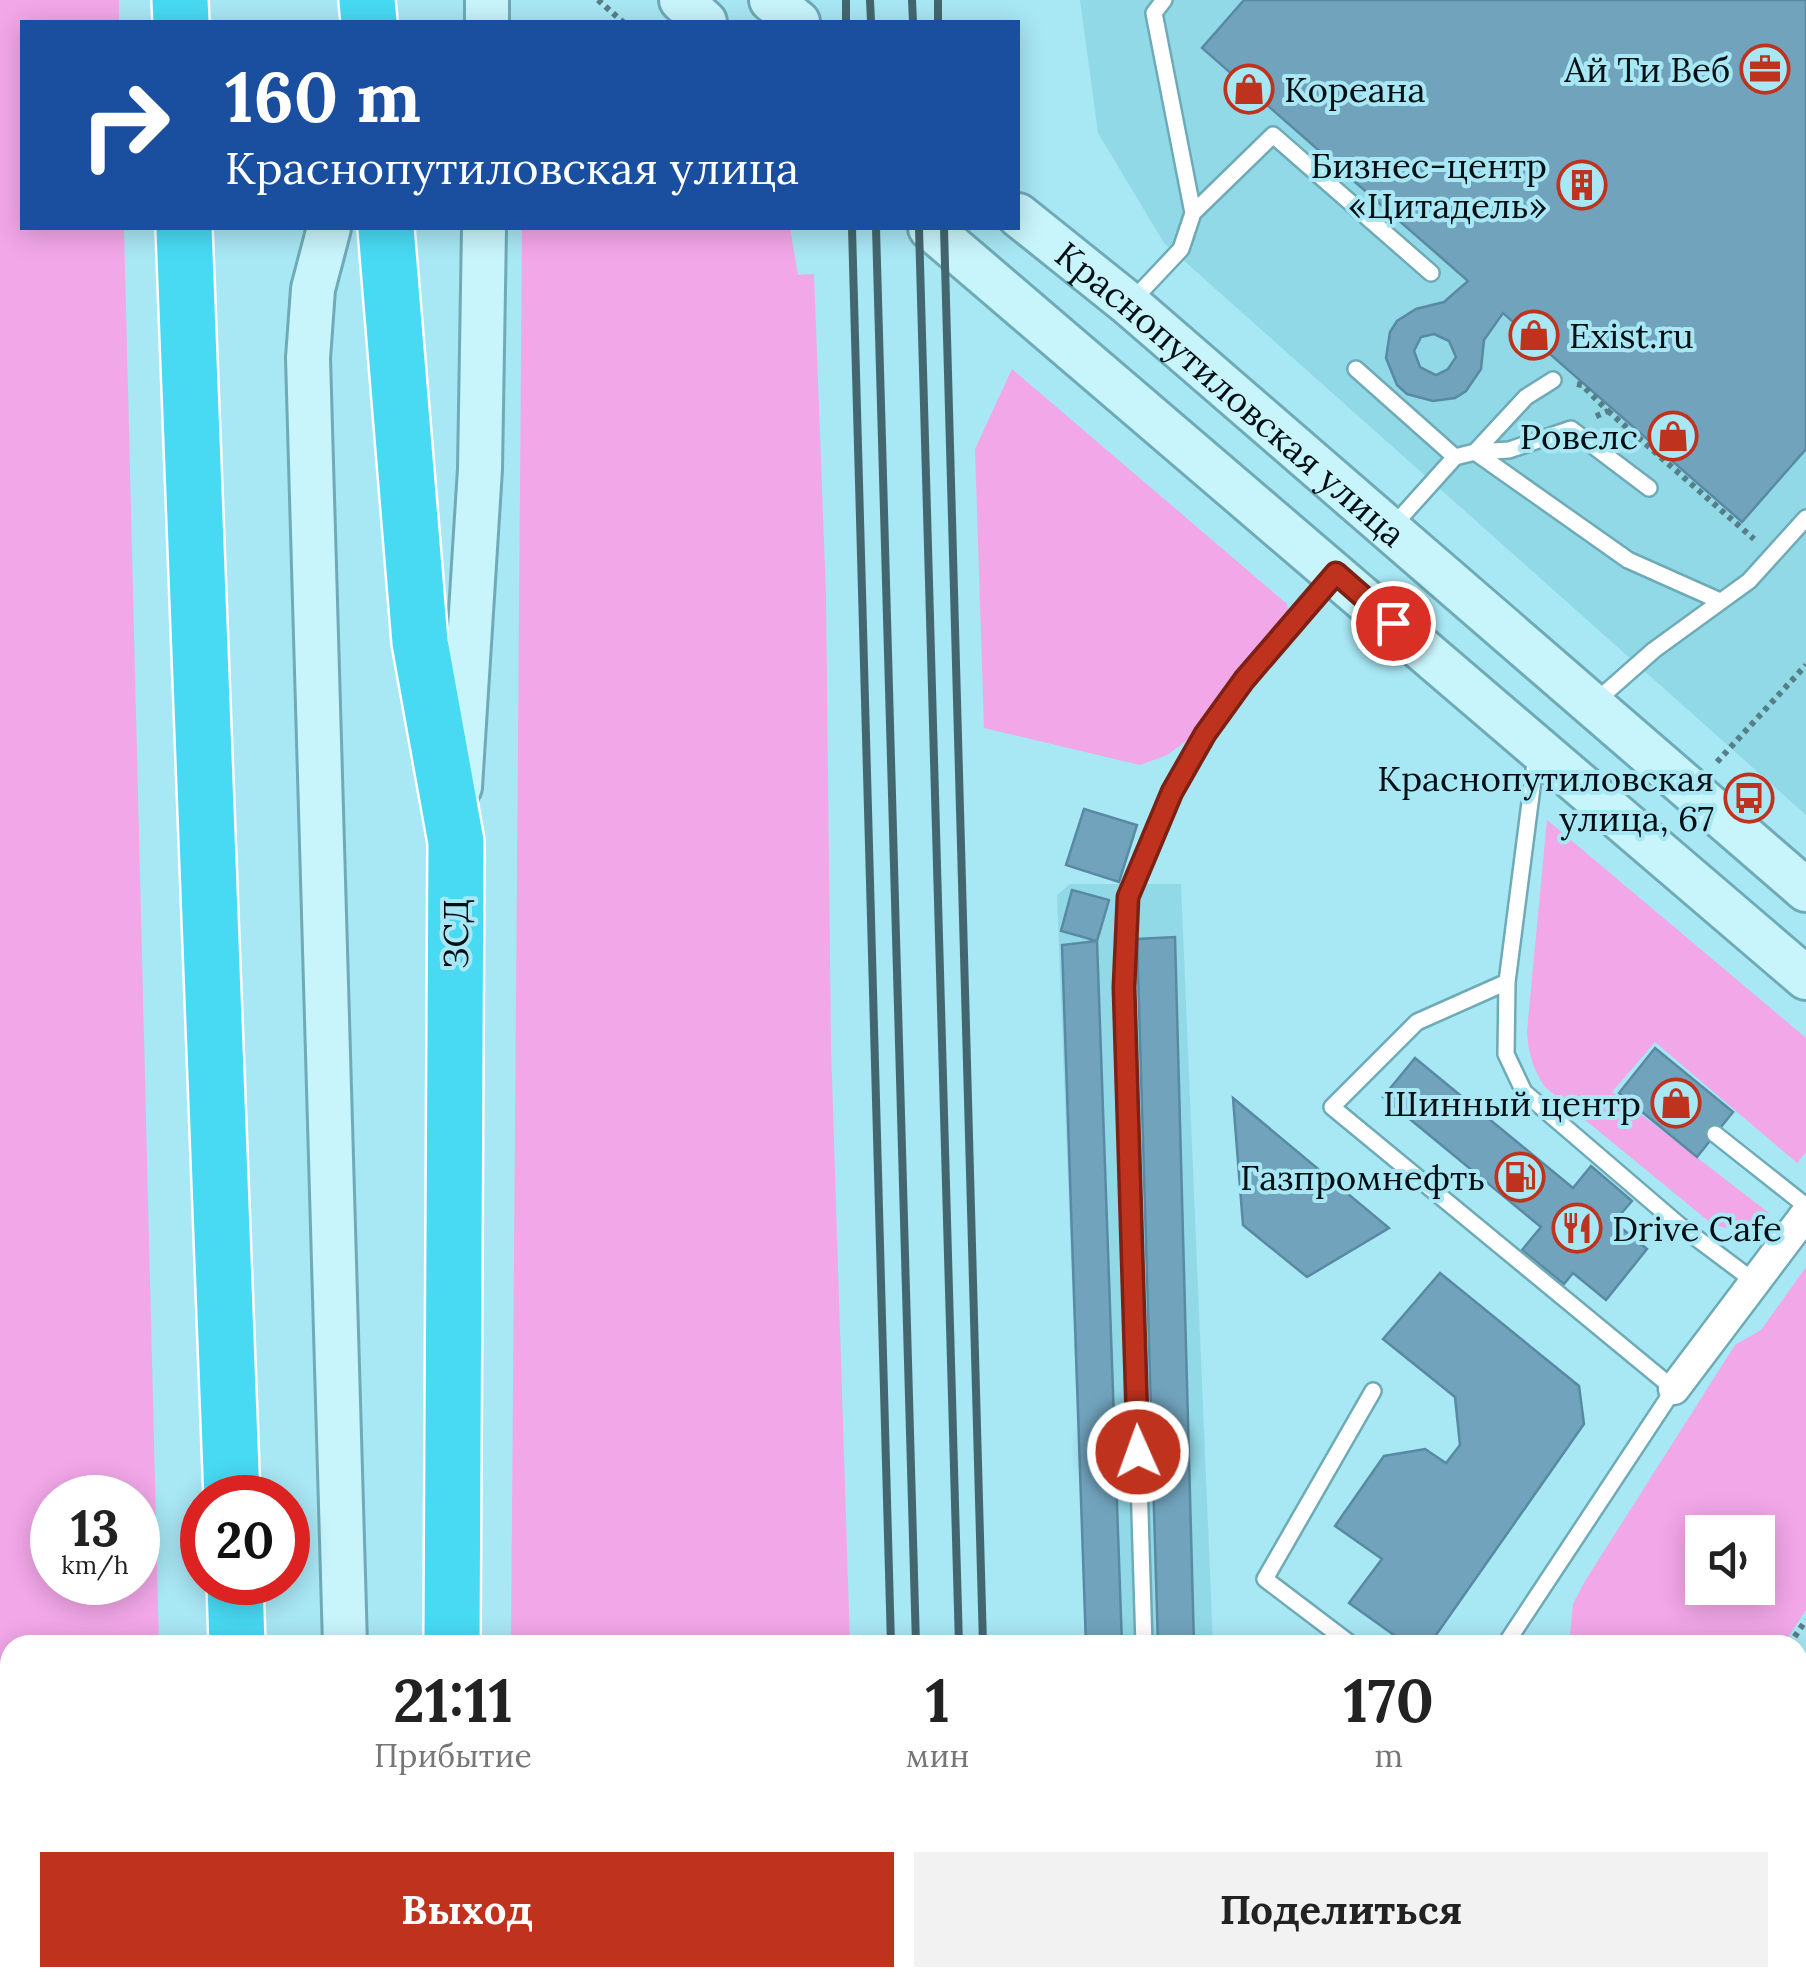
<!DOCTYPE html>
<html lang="ru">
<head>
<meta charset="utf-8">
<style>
	:root { --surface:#fff; --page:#f2f2f2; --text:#222; --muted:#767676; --accent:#bf331e }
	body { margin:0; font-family:Lora,serif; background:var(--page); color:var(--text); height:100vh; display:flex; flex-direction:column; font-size:38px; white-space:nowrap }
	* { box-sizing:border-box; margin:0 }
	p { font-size:32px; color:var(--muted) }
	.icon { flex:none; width:55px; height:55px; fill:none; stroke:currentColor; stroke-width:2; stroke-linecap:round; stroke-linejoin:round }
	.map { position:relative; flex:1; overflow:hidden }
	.panel { position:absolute; left:0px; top:1635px; width:1808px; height:352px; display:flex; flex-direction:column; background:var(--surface); border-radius:30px 30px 0 0; box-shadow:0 5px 25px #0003 }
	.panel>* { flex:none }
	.banner { position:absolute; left:20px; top:20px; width:1000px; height:210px; border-radius:0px; box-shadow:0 5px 25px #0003; background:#1a4fa0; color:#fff; overflow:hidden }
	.buttons { position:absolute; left:1685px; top:1515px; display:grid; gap:20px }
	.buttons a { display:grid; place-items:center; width:90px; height:90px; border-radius:0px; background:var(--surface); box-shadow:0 5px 25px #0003; font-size:50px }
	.speed { position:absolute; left:30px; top:1475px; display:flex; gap:20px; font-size:50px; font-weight:700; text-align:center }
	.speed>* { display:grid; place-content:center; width:130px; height:130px; border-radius:50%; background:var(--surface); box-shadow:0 5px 25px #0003; line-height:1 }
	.speed small { font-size:25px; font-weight:400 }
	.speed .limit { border:15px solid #d22; background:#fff; color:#111 }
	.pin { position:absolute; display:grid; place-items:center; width:85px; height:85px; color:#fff; margin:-42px; border:5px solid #fff; border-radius:50%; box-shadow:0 2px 10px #0007 }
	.me { position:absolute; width:110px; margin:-55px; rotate:358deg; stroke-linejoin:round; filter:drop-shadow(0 0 8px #0008) }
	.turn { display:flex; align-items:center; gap:35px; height:210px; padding:0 40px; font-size:45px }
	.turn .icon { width:130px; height:130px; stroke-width:2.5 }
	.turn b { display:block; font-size:70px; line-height:85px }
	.eta { display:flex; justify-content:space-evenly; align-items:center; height:170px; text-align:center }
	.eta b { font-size:60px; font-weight:800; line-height:70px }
	.cta { display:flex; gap:20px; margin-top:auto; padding:20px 40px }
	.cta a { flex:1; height:115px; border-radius:0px; background:var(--accent); color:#fff; font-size:40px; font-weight:800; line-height:115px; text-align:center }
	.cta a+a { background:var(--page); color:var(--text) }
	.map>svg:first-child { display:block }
	.built { fill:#92d9e7 }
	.green { fill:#f2a7e8; fill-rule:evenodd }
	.building { fill:#71a3bd; stroke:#598aa3; stroke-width:2.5; fill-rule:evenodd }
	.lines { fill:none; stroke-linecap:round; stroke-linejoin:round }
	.service-casing { stroke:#6eabb7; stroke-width:20 }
	.minor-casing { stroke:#6eabb7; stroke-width:35 }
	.secondary-casing { stroke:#6eabb7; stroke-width:48 }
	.motorway-casing { stroke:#fff; stroke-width:60 }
	.path { stroke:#567e87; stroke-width:6; stroke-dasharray:5 5; stroke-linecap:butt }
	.service { stroke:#fff; stroke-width:15 }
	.minor { stroke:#fff; stroke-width:30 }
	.secondary { stroke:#c8f4fb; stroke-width:42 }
	.motorway { stroke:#48daf3; stroke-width:55 }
	.rail { stroke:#44676f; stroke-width:8 }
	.route-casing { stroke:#7c2114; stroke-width:25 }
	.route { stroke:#bf331e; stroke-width:18 }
	.labels { text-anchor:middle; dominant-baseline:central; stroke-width:8; stroke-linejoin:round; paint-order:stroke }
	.poi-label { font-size:35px; fill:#000f14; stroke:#a8e7f4; text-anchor:end }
	.street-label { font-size:35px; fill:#000f14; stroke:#a8e7f4 }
</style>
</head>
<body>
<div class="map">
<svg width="1806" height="1987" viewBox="0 0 1806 1987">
	<rect width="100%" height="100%" fill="#a8e7f4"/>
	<path class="built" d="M1080,0H1806V815L1164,243L1098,133Z
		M1070,884H1181L1213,1645H1086L1057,895Z
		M1806,1691V1987H1490L1489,1978H1798V1703Z
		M1098,1978H1227L1228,1987H1099Z"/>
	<path class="green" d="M0,0H119V22H22V228H124L159,1645H10V1978H167L168,1987H0ZM52,1498H138V1582H52Z
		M522,228H790L798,275L814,274L826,596L831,1047L850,1645H511Z
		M1012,369L1287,604L1289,613L1228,681L1189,739L1167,755L1140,765L984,728L975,449Z
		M1547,820L1806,1038V1152L1797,1163L1655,1042L1612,1092L1769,1213C1752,1231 1735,1232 1712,1224L1545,1087C1533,1069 1528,1053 1527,1031Z
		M1806,1267V1610L1783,1645H1569L1573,1604L1585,1581L1735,1345L1761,1330ZM1758,1532V1588H1702V1532Z
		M508,1978H860L861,1987H508Z"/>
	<path class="building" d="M1244,0H1806V449L1742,522L1503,313L1484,340L1481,369L1466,391L1455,398L1433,401L1407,394L1397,385L1386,358L1390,332L1397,321L1416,309L1444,302L1468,281L1202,48ZM1434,334L1449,341L1456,357L1448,369L1436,375L1420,367L1414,351L1421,337Z
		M1084,809L1137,825L1119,882L1066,865Z
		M1072,890L1109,900L1097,941L1061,931Z
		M1175,937L1194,1645H1158L1137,939Z
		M1097,941L1122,1645H1086L1062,945Z
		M1655,1048L1733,1112L1697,1157L1619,1093Z
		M1415,1058L1573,1188L1591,1166L1632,1201L1614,1222L1647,1249L1606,1300L1573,1273L1564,1284L1522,1250L1541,1227L1383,1097Z
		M1233,1098L1389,1228L1307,1277L1243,1225Z
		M1440,1273L1579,1386L1584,1424L1429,1645H1408L1349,1603L1382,1559L1335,1526L1384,1456L1425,1449L1446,1463L1460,1445L1455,1397L1383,1339Z
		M1097,1978H1134L1135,1987H1098Z
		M1167,1978H1203V1987H1167Z"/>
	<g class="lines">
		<g class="service-casing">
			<path id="service" d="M1164,0L1154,13L1193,213
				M1132,301L1181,249L1193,213L1273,135L1431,273
				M1356,369L1455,457
				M1475,452L1628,560L1720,601
				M1475,452L1509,450L1571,429L1649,488
				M1393,526L1455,457L1475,452L1526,397L1553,380
				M1595,702L1654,650L1749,581L1806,518
				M1536,756L1507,982L1506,1054L1524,1092L1679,1225L1755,1282
				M1715,1134L1806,1206
				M1144,1645L1124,987L1128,897L1172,792L1205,735L1244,680L1332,577
				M1352,1645L1265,1579L1373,1391
				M1505,1645L1674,1389L1332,1107L1417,1022L1507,982
				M1154,1978V1987
				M1604,1978L1615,1987
				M1782,1978L1793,1987
				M1325,1987L1329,1978"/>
		</g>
		<g class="minor-casing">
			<path id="minor" d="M1674,1389L1806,1214"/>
		</g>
		<g class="secondary-casing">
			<g id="secondary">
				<path d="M681,0L705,22"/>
				<path d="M771,0L798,22"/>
				<path d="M487,22V0"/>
				<path id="s1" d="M1018,215L1129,304L1806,890"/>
				<path d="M329,228L313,289L308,358L345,1645"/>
				<path d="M930,228L1806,978"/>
				<path d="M460,787L480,469L484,228"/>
				<path d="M355,1978V1987"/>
			</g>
		</g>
		<g class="motorway-casing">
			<path id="motorway" d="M180,0L181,22
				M367,0L369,22
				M184,228L232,1498
				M386,228L420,642L456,842L452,1645
				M235,1582L237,1645
				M245,1978V1987
				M451,1987V1978"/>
		</g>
		<path class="path" d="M598,0L623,22
			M1577,384L1582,385L1608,411L1594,417
			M1608,411L1754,539
			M1717,762L1806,665
			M1789,1645L1806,1620"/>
		<use href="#service" class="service"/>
		<use href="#minor" class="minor"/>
		<use href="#secondary" class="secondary"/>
		<use href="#motorway" class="motorway"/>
		<path class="rail" d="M846,0V22
			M870,0L871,22
			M912,0L913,22
			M938,0V22
			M852,228L891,1645
			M876,228L916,1645
			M919,228L959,1645
			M944,228L983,1645
			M1798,1878L1806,1886
			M1798,1930L1806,1937
			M900,1978V1987
			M925,1978L926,1987
			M968,1978V1987
			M993,1978V1987
			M1661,1978L1672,1987"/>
	</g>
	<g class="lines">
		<g class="route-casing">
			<path id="route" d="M1138,1452L1124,987L1128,897L1172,792L1205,734L1244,680L1336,573L1393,623"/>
		</g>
		<use href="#route" class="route"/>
	</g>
	<defs>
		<g id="office-ring" transform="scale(2.5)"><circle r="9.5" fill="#a8e7f4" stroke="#bf331e" stroke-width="1.5"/><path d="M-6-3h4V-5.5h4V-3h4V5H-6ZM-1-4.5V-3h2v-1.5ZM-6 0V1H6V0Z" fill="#bf331e"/></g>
		<g id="shop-ring" transform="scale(2.5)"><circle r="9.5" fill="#a8e7f4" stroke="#bf331e" stroke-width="1.5"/><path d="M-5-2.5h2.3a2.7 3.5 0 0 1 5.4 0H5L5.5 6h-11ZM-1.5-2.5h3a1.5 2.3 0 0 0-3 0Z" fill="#bf331e"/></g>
		<g id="building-ring" transform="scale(2.5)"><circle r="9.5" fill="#a8e7f4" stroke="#bf331e" stroke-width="1.5"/><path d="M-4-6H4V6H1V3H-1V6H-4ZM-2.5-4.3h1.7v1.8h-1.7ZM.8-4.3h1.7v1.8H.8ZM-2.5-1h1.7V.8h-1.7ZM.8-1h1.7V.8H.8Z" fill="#bf331e"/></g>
		<g id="bus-ring" transform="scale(2.5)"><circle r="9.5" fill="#a8e7f4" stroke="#bf331e" stroke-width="1.5"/><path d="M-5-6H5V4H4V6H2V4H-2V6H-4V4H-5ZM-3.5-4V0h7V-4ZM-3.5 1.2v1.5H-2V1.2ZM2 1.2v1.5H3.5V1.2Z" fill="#bf331e"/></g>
		<g id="fuel-ring" transform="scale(2.5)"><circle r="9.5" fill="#a8e7f4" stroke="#bf331e" stroke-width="1.5"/><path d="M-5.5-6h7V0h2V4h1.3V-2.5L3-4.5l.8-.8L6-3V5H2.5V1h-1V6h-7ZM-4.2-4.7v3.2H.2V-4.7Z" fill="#bf331e"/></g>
		<g id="restaurant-ring" transform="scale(2.5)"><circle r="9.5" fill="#a8e7f4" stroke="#bf331e" stroke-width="1.5"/><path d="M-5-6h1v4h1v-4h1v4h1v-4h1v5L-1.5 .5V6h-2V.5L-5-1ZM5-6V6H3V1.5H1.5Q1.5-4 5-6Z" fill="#bf331e"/></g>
	</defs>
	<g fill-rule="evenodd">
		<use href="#office-ring" x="1765" y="69"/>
		<use href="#shop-ring" x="1249" y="89"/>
		<use href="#building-ring" x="1582" y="185"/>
		<use href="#shop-ring" x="1534" y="335"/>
		<use href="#shop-ring" x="1673" y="436"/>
		<use href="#bus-ring" x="1749" y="798"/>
		<use href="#shop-ring" x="1676" y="1103"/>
		<use href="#fuel-ring" x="1520" y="1177"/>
		<use href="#restaurant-ring" x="1577" y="1228"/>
	</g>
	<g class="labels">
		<g class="poi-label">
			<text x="1730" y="69">Ай Ти Веб</text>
			<text x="1284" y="89" text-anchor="start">Кореана</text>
			<text x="1547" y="165">Бизнес-центр<tspan x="1547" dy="40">«Цитадель»</tspan></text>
			<text x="1569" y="335" text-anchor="start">Exist.ru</text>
			<text x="1638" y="436">Ровелс</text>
			<text x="1714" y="778">Краснопутиловская<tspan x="1714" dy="40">улица, 67</tspan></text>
			<text x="1641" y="1103">Шинный центр</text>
			<text x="1485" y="1177">Газпромнефть</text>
			<text x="1612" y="1228" text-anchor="start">Drive Cafe</text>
		</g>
		<g class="street-label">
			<text stroke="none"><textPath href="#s1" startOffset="278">Краснопутиловская улица</textPath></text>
			<text transform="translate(455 934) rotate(-90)">ЗСД</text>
		</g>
	</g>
</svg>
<div class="buttons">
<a><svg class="icon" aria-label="sound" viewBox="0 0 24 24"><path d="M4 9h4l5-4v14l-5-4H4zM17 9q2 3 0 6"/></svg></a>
</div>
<div class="speed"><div>13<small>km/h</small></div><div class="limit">20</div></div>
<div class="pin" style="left:1393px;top:623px;background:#d93025"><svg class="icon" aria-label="arrive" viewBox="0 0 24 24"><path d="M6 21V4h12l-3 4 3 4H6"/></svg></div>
<svg class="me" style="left:1138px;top:1452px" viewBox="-20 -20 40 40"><circle r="17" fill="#bf331e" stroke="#fff" stroke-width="3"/><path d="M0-11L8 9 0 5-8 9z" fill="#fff"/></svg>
<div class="banner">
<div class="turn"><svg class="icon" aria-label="right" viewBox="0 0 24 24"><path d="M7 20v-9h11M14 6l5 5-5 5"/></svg><div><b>160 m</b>Краснопутиловская улица</div></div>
</div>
<section class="panel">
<div class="eta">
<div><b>21:11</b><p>Прибытие</p></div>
<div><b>1</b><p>мин</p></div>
<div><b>170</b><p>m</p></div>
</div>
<div class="cta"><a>Выход</a><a>Поделиться</a></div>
</section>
</div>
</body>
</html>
